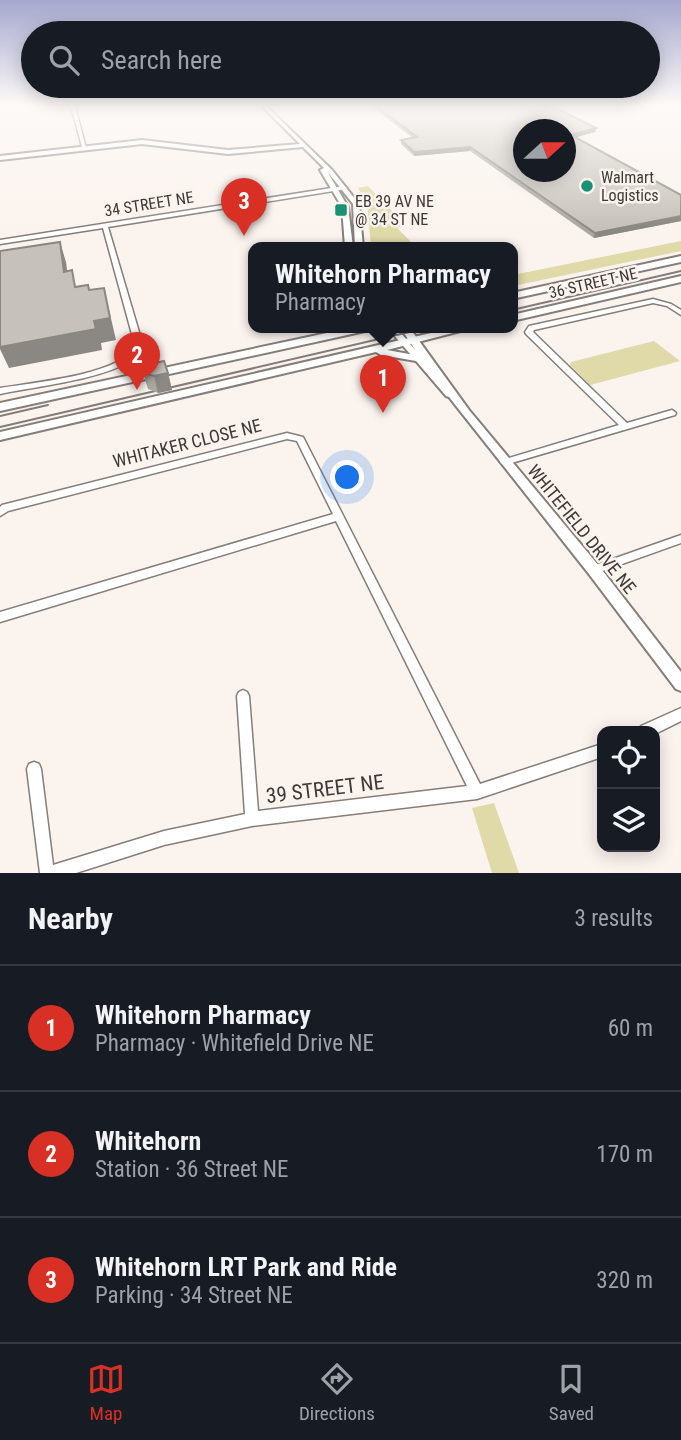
<!DOCTYPE html>
<html lang="en">
<head>
<meta charset="utf-8">
<style>
	:root { --surface:#171b24; --page:#242831; --text:#f1f3f6; --muted:#9ea1a6; --line:#363941; --accent:#d93025 }
	body { margin:0; font-family:"Roboto Condensed",sans-serif; background:var(--page); color:var(--text) }
	.controls { position:absolute; right:21px; bottom:21px; display:grid; overflow:hidden; border-radius:14px; box-shadow:0 4px 18px #0003 }
	.controls button { width:63px; height:63px; display:grid; place-items:center; padding:0; border:0; border-bottom:2px solid var(--line); background:var(--surface); color:var(--text); font:35px sans-serif }
	.compass { position:absolute; left:513px; top:119px; width:63px; height:63px; border-radius:50%; background:var(--surface); box-shadow:0 4px 18px #0003; rotate:69deg }
	.you { position:absolute; left:348px; top:478px; width:24px; height:24px; margin:-18px; border:5px solid #fff; border-radius:50%; background:#1a73e8; box-shadow:0 0 0 10px #1a73e833 }
	.badge { display:grid; place-items:center; width:46px; height:46px; border-radius:50%; background:var(--accent); color:#fff; font-size:23px; font-weight:700 }
	.pin { position:absolute; translate:-50% -58px; filter:drop-shadow(0 2px 4px #0008) }
	.pin::after { content:''; position:absolute; top:37px; width:24px; height:21px; background:inherit; clip-path:polygon(0 0,100% 0,50% 100%) }
	.popup { position:absolute; left:248px; top:242px; width:270px; height:91px; box-sizing:border-box; display:grid; place-content:center; border-radius:14px; background:var(--surface); filter:drop-shadow(0 2px 5px #0005); font-size:23px; white-space:nowrap; color:var(--muted) }
	.popup b { font-size:26px; color:var(--text) }
	.popup::after { content:''; position:absolute; left:50%; top:100%; margin-left:-14px; border:14px solid transparent; border-top-color:var(--surface) }
	.list { margin:0; padding:0; list-style:none }
	h2 { display:flex; justify-content:space-between; align-items:center; height:91px; margin:0; padding:0 28px; font-size:30px }
	h2 small { font-size:23px; font-weight:400; color:var(--muted) }
	.list li { display:grid; grid-template-columns:46px 1fr auto; gap:21px; align-items:center; box-sizing:border-box; height:126px; padding:0 28px; border-top:2px solid var(--line) }
	.list b { display:block; font-size:26px; white-space:nowrap }
	.list p { margin:0; font-size:23px; white-space:nowrap; color:var(--muted) }
	.list em { font-size:23px; font-style:normal; color:var(--muted) }
	.icon { flex:none; width:38px; height:38px; fill:none; stroke:currentColor; stroke-width:2; stroke-linecap:round; stroke-linejoin:round }
	.map { position:relative; flex:none; width:681px; height:873px; overflow:hidden }
	.search { position:absolute; background:var(--surface); box-shadow:0 4px 18px #0003; left:21px; right:21px; top:21px; height:77px; display:flex; align-items:center; gap:18px; box-sizing:border-box; padding:0 24px; border-radius:38px; color:var(--muted); font-size:26px }
	.sheet { height:469px; background:var(--surface) }
	nav { display:flex; justify-content:space-around; align-items:center; box-sizing:border-box; height:98px; border-top:2px solid var(--line); background:var(--surface); font-size:19px; color:var(--muted) }
	nav a { display:grid; justify-items:center; gap:4px }
	nav .on { color:var(--accent) }
	.map>svg:first-child { display:block }
	.green { fill:#e0d9a8 }
	.lines { fill:none; stroke-linecap:round; stroke-linejoin:round }
	.minor-casing { stroke:#857e79; stroke-width:3 }
	.tertiary-casing { stroke:#857e79; stroke-width:4 }
	.secondary-casing { stroke:#857e79; stroke-width:4 }
	.minor { fill:#fff; fill-rule:evenodd }
	.tertiary { fill:#fff; fill-rule:evenodd }
	.secondary { fill:#fff; fill-rule:evenodd }
	.tram { stroke:#827d7a; stroke-width:2 }
	.wall { fill:#aaa6a0 }
	.shaded-wall { fill:#8b8782 }
	.building { fill:#c6c1ba; stroke:#8b8782; stroke-width:2; fill-rule:evenodd }
	.poi-dot { fill:#189177; stroke:#fbf3ee; stroke-width:2.5 }
	.labels { text-anchor:middle; dominant-baseline:central; stroke-width:5; stroke-linejoin:round; paint-order:stroke }
	.far-poi-label { font-size:16px; fill:#3c3937; stroke:#fbf3ee; text-anchor:start }
	.far-street-label { font-size:16px; fill:#3c3937; stroke:#fbf3ee }
	.street-label { font-size:18px; fill:#3c3937; stroke:#fbf3ee }
	.near-street-label { font-size:21px; fill:#3c3937; stroke:#fbf3ee }
</style>
</head>
<body>
<div class="map">
<svg width="681" height="873" viewBox="0 0 681 873">
	<rect width="100%" height="100%" fill="#fbf3ee"/>
	<path class="green" d="M368 186 405 225 397 228 416 247 371 246 367 204 358 188Z
		M681 241V251L513 286V275Z
		M654 341 680 361 590 385 570 365 571 362Z
		M494 803 519 873H492L472 808Z"/>
	<g class="lines">
		<g class="minor-casing">
			<path id="minor" d="M71 106H75L86 148 82 147Z
				M344 186 347 188 346 189 108 227 144 349C140 353 137 357 132 360 100 380 38 386 0 394V388C37 382 110 376 136 349L103 228 0 244V240Z
				M653 299 671 304 681 310V315L667 306 653 303 534 330 533 332 627 423 672 410 676 413 675 415 505 465 502 464 500 462 502 460 619 425 526 334 525 332 529 326Z
				M287 433 303 437 304 439 480 784 602 744V757L477 799 252 826 164 845 76 873H40L27 769 29 764 34 762 39 764 41 769 53 865 164 831 245 814 237 696 239 692 243 690 247 692 249 696 258 811 467 786 336 521 0 622V612L333 514 297 441 287 439 8 511 0 516V507L2 505Z
				M681 535V543L594 574 590 573 589 570 590 567Z
				M681 708V721L655 734V731H640L641 726Z"/>
		</g>
		<g class="tertiary-casing">
			<path id="tertiary" d="M262 106H266L332 170 359 204 363 247H355L353 204 327 171 348 207 353 247H345L342 207 320 170 324 168 303 147 228 154 142 144 0 160V156L142 140 228 150 300 144Z
				M387 327H396L416 351 400 327H409L469 410 599 566 681 672V691L676 689 589 574 449 397 446 396Z"/>
		</g>
		<g class="secondary-casing">
			<path id="secondary" d="M681 256V262L512 299V293Z
				M681 276V282L512 321V315Z
				M355 327H375L370 330 0 411V403Z
				M457 327H476L387 350 420 356 421 358 416 361 381 355 376 352 0 440V432Z"/>
		</g>
		<use href="#minor" class="minor"/>
		<use href="#tertiary" class="tertiary"/>
		<use href="#secondary" class="secondary"/>
		<path class="tram" d="M512 310 681 271
			M0 416 48 405
			M0 427 431 327"/>
	</g>
	<path class="wall" d="M371 106H552L596 128 595 132 576 137 681 195V221L594 238 470 151 414 156 401 144V140L413 138Z
		M143 373H168L172 390 158 393 148 389Z"/>
	<path class="shaded-wall" d="M596 128 595 132 570 139 571 135Z
		M470 147V151L414 156V152Z
		M681 216V221L594 238 595 233Z
		M60 242 66 262 70 292 64 272Z
		M104 288 116 340 101 343 102 350 9 368 0 349V326L94 321Z
		M168 373 172 390 158 393 154 376Z"/>
	<path class="building" d="M376 106H552L596 128 571 135 681 195V216L595 233 470 147 414 152 401 140 417 137ZM523 130H565V172H523Z
		M60 242 64 272 72 270 75 287 88 285 89 290 104 288 110 318 94 321 96 329 0 347V251Z
		M164 361 168 373 154 376 143 373 151 364Z"/>
	<linearGradient id="sky" x2="0" y2="1"><stop stop-color="#a5a7ce"/><stop offset="0.46" stop-color="#fdfaf7"/><stop offset="1" stop-color="#fdfaf7" stop-opacity="0"/></linearGradient>
	<rect width="681" height="228" fill="url(#sky)"/>
	<g class="poi-dot">
		<circle cx="587" cy="186" r="7"/>
		<rect x="334" y="203" width="14" height="14" rx="3.5"/>
	</g>
	<g class="labels">
		<g class="far-poi-label">
			<text x="601" y="177">Walmart<tspan x="601" dy="18">Logistics</tspan></text>
			<text x="355" y="201">EB 39 AV NE<tspan x="355" dy="18">@ 34 ST NE</tspan></text>
		</g>
		<g class="far-street-label">
			<text transform="translate(149 204) rotate(-9)">34 STREET NE</text>
			<text transform="translate(593 283) rotate(-13)">36 STREET NE</text>
		</g>
		<g class="street-label">
			<text transform="translate(187 443) rotate(-14)">WHITAKER CLOSE NE</text>
			<text transform="translate(582 529) rotate(51)">WHITEFIELD DRIVE NE</text>
		</g>
		<g class="near-street-label">
			<text transform="translate(325 789) rotate(-7)">39 STREET NE</text>
		</g>
	</g>
</svg>
<div class="controls">
<button><svg class="icon" aria-label="locate" viewBox="0 0 24 24"><circle cx="12" cy="12" r="6"/><path d="M12 2v4M12 18v4M2 12h4M18 12h4"/></svg></button>
<button><svg class="icon" aria-label="layers" viewBox="0 0 24 24"><path d="M12 4l9 5-9 5-9-5zM3 14l9 5 9-5"/></svg></button>
</div>
<svg class="compass" viewBox="-18 -18 36 36"><path d="M0-13l5 13h-10z" fill="#e53935"/><path d="M0 13l5-13h-10z" fill="#9ea1a6"/></svg>
<div class="you"></div>
<div class="pin badge" style="left:383px;top:413px">1</div>
<div class="popup"><b>Whitehorn Pharmacy</b>Pharmacy</div>
<div class="pin badge" style="left:137px;top:390px">2</div>
<div class="pin badge" style="left:244px;top:236px">3</div>
<div class="search"><svg class="icon" aria-label="search" viewBox="0 0 24 24"><circle cx="10" cy="10" r="6"/><path d="M15 15l6 6"/></svg>Search here</div>
</div>
<section class="sheet">
<h2>Nearby<small>3 results</small></h2>
<ul class="list">
<li><span class="badge">1</span><div><b>Whitehorn Pharmacy</b><p>Pharmacy · Whitefield Drive NE</p></div><em>60 m</em></li>
<li><span class="badge">2</span><div><b>Whitehorn</b><p>Station · 36 Street NE</p></div><em>170 m</em></li>
<li><span class="badge">3</span><div><b>Whitehorn LRT Park and Ride</b><p>Parking · 34 Street NE</p></div><em>320 m</em></li>
</ul>
</section>
<nav>
<a class="on"><svg class="icon" aria-label="map" viewBox="0 0 24 24"><path d="M3 6l6-2 6 2 6-2v14l-6 2-6-2-6 2zM9 4v14M15 6v14"/></svg>Map</a>
<a><svg class="icon" aria-label="directions" viewBox="0 0 24 24"><path d="M12 3l9 9-9 9-9-9zM9 14v-3h6M13 9l2 2-2 2"/></svg>Directions</a>
<a><svg class="icon" aria-label="saved" viewBox="0 0 24 24"><path d="M7 4h10v16l-5-4-5 4z"/></svg>Saved</a>
</nav>
</body>
</html>
